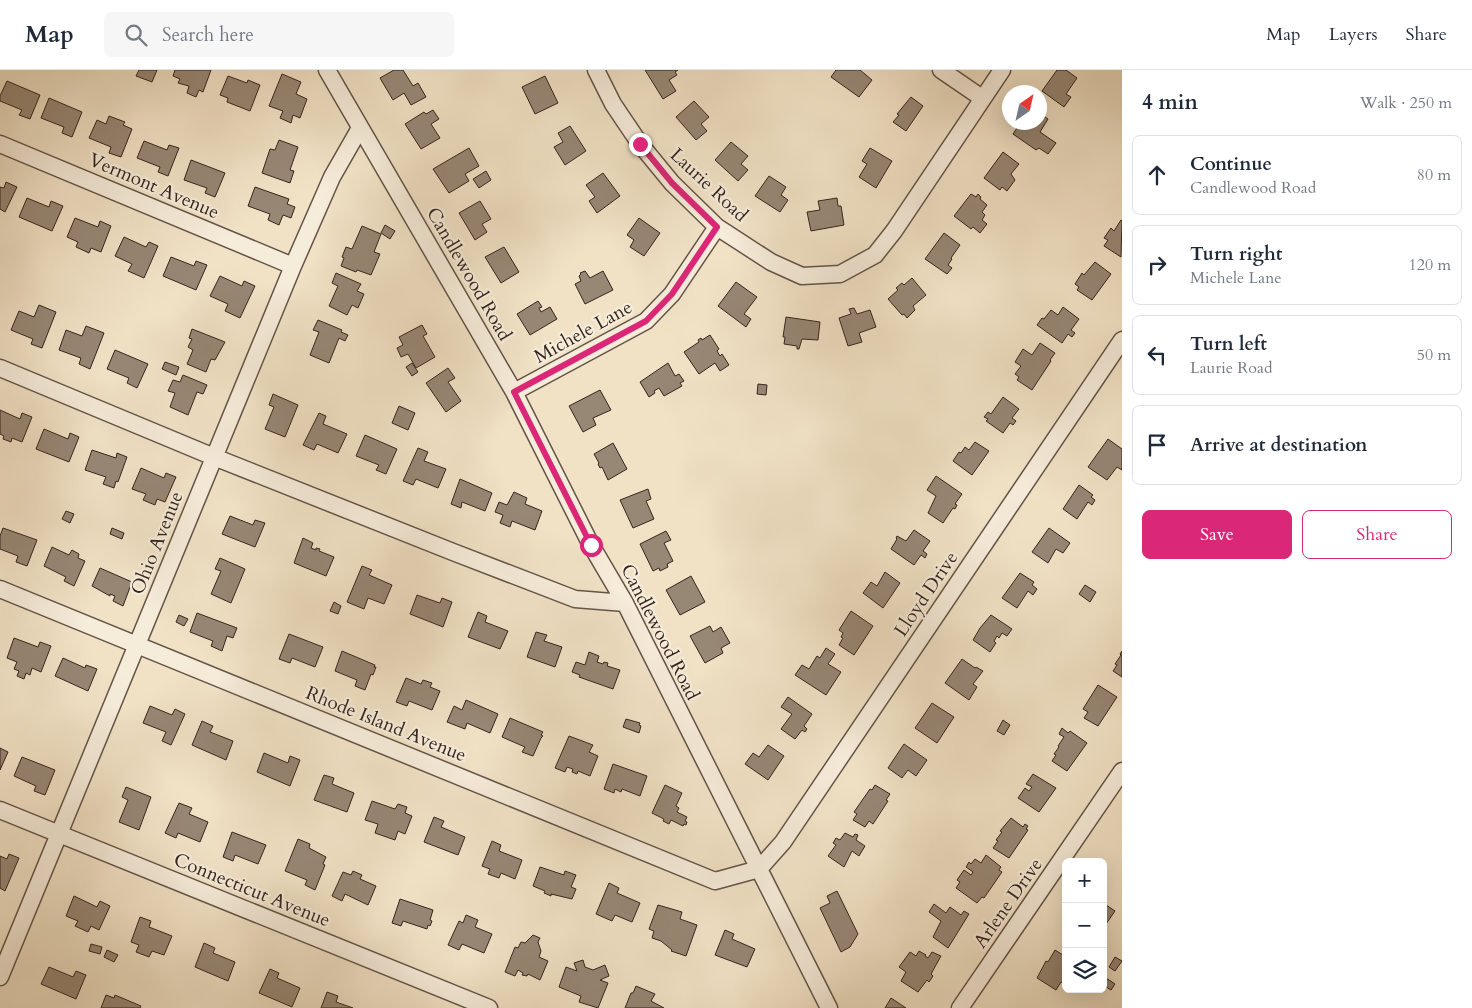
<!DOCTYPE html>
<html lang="en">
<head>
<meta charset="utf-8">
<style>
	:root { --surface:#fff; --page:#f6f6f7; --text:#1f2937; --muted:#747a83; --line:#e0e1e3; --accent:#db2777 }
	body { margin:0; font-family:Cardo,serif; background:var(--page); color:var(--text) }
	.controls { position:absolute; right:15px; bottom:15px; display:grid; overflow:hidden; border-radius:8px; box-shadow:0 5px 20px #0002 }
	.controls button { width:45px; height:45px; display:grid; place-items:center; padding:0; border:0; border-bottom:1px solid var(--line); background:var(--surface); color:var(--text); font:25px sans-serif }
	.compass { position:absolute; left:1002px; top:15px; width:45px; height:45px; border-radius:50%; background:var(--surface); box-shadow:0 5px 20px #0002; rotate:34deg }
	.stop { position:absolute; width:15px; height:15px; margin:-11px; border:4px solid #db2777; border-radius:50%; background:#fff }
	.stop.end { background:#db2777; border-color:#fff; box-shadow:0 1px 5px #0008 }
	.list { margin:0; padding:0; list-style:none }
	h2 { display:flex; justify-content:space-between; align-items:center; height:65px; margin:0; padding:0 20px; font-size:21px }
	h2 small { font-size:16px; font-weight:400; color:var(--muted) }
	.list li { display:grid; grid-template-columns:32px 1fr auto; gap:15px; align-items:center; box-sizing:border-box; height:80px; margin:0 10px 10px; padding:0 10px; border:1px solid var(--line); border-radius:8px }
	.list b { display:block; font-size:19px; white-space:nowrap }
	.list p { margin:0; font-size:16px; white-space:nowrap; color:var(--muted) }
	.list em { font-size:16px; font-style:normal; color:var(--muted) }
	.actions { display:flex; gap:10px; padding:15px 20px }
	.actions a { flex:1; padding:11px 0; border:1px solid var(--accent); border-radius:8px; text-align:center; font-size:18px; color:var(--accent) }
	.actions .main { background:var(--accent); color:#fff }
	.icon { flex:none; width:28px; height:28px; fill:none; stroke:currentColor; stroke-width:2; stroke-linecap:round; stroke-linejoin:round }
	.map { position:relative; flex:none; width:1122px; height:938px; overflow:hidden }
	header { display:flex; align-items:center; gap:30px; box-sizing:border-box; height:70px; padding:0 25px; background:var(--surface); border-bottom:1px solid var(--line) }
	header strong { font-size:24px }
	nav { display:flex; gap:28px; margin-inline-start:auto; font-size:18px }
	.search { width:350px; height:45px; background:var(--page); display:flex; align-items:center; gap:12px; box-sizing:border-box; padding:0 18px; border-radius:8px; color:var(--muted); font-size:19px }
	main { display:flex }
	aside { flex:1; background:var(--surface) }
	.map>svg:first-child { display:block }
	.building { fill:#978775; stroke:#35251e }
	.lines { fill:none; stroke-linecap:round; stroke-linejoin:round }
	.minor-casing { stroke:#645448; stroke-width:19 }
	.minor { stroke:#f6ecda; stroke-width:16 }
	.route { stroke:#db2777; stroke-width:6 }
	.labels { text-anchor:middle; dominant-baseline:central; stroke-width:4.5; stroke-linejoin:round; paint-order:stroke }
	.street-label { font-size:19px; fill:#35251e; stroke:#f6ecda }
</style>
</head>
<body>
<header>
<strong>Map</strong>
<div class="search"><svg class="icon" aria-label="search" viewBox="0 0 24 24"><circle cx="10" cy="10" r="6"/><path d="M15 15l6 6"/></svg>Search here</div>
<nav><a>Map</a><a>Layers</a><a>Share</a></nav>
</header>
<main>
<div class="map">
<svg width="1122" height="938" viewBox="0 0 1122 938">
	<rect width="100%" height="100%" fill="#f1e2c6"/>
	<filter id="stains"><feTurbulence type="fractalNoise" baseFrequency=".004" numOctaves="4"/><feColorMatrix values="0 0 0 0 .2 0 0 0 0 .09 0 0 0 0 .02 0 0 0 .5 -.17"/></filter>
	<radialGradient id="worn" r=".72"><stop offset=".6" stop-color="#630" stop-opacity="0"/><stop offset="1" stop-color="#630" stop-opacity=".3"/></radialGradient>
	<path class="building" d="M139 0H157L152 12 136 6Z
		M175 0H211L203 22 199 20 196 27 187 23 189 16 178 13 180 9 173 6Z
		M394 0H403L413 16 418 13 426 27 411 35 404 23 393 30 380 8Z
		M645 0H678L675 2 677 5 669 10 676 21 663 29Z
		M836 0H860L872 10 859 27 831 7Z
		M1057 0H1066L1077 8 1066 24 1071 27 1064 37 1042 21Z
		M282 4 301 12 296 24 307 29 300 48 293 45 291 53 280 48 283 41 269 36Z
		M228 6 247 13 248 10 260 15 250 41 227 32 228 28 220 25Z
		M545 6 558 33 535 44 522 17Z
		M7 11 40 25 30 49 19 45 22 40 0 31V26Z
		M911 27 923 36 906 61 893 52 899 45 897 44Z
		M49 28 82 42 72 67 62 63 64 57 41 48Z
		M694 31 709 47 701 54 707 61 696 70 676 47Z
		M433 40 439 49 431 54 440 68 421 79 405 54 424 42 426 44Z
		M1040 43 1048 49 1040 62 1056 73 1048 84 1039 78 1036 80 1013 64 1021 52H1040Z
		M109 46 125 52 123 55 132 59 121 87 109 83 111 77 89 68 97 50 106 54Z
		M570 56 586 81 565 95 554 77 563 72 558 63Z
		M279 70 298 77 290 100 294 101 290 113 262 103 270 79 275 80Z
		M144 71 167 80 169 75 179 78 168 106 158 102 160 97 137 88Z
		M731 72 748 86 741 94 748 100 738 111 715 90Z
		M469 78 479 96 465 104 469 111 449 123 433 99Z
		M870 78 892 91 876 118 859 107 867 94 862 91Z
		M1003 82 1019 94 1011 104 1015 110 1007 121 1002 117 1000 120 984 108Z
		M191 90 225 103 215 127 205 123 207 118 184 110Z
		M486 101 491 110 479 118 473 109Z
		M603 103 620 126 597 143 589 131 595 127 586 115Z
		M769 106 786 117 781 125 788 130 780 142 755 126Z
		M6 112 17 117 5 142 0 139V117L4 118Z
		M255 117 289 129 287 134 295 137 291 148 283 145 279 155 268 150 270 144 248 136Z
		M971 124 976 127 978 124 981 127 980 129 987 135 982 142 985 145 982 150 987 154 980 163 973 157 971 159 954 146Z
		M27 128 49 137 51 131 63 136 52 161 19 147Z
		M837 128 838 136H841L844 155 811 161 807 142 820 140 818 131Z
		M480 131 491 149 482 154 487 162 475 170 459 143Z
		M75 148 98 157 100 151 111 156 101 182 91 178 89 183 76 177 78 172 67 167Z
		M639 148 660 163 644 186 630 177 634 170 627 165Z
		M1121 150 1122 151 1121 187 1104 176 1108 170 1104 168 1111 158 1114 161Z
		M385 155 395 161 390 169 381 163Z
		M362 156 381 164 374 182 380 184 371 205 357 200 356 202 341 196 344 188 342 187 346 177 352 179Z
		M944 163 960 175 951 188 952 189 948 195 952 198 947 204 925 189Z
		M124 167 146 177 149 172 158 176 144 208 128 201 132 194 115 186Z
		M504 177 519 202 501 213 485 187Z
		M171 187 194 196 196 191 207 195 196 220 163 206Z
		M1095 192 1111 204 1092 230 1077 220 1079 217 1075 214 1082 203 1084 205Z
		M585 201 590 208 603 201 613 220 585 234 575 214 581 211 579 206 581 204 580 203Z
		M336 203 361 214 357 221 364 224 358 238 352 235 347 245 329 236 338 216 332 213Z
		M220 206 242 216 244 211 255 216 240 248 225 241 228 234 210 226Z
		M912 208 926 225 913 236 915 240 907 248 904 244 902 245 888 229 898 220 896 218 902 213 904 215Z
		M736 212 757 227 744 244 751 249 746 257 718 236Z
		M538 231 542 237 539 238 541 242 550 237 557 249 530 265 517 244Z
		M39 235 56 242 42 278 31 274 33 269 11 260 19 241 34 247Z
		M1063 237 1079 249 1071 260 1075 263 1072 267 1068 264 1062 273 1037 255 1042 248 1044 249 1051 240 1058 245Z
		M854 238 857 244 870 240 876 257 859 263 862 272 848 276 839 248 851 244 849 239Z
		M786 247 820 252 818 270 802 269 799 279H797V276L784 274 785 267H783Z
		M318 250 342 260 341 262 348 265 345 271 339 268 329 293 310 285 319 262 313 260Z
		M422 255 427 264 423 266 435 287 416 298 408 284 401 287 397 278 403 275 399 267Z
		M86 256 104 263 90 299 79 294 81 288 59 280 66 260 82 266Z
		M192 259 225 272 215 290 211 289 206 302 187 294 193 280 188 277 192 269 189 268Z
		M710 265 719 279 717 281 720 286 722 284 729 295 720 301 715 293 699 304 684 282 699 272 698 270 701 268 702 270Z
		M1040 273 1055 283 1050 290 1051 291 1032 320 1017 310 1019 307 1015 304 1021 296 1015 292 1023 279 1032 285Z
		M115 280 148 294 137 318 127 313 129 308 107 299Z
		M165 292 179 297 176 305 162 299Z
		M412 293 418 302 412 306 406 297Z
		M668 293 675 306 679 304 684 311 680 313 682 316 664 326 659 318 654 321 655 323 649 327 640 312Z
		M448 298 455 308 448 312 461 331 446 342 426 313Z
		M183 305 207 315 203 324 197 322 188 345 170 337 175 323 168 321 173 310 180 312Z
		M758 314 767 315 766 325 757 324Z
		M600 320 611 340 593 348 596 355 583 362 569 336Z
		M273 324 298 335 285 367 265 359 274 337 269 335Z
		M1003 327 1019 339 1012 348 1016 351 1013 355 1010 353 1003 363 986 351 988 349 984 347 988 342 991 344Z
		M399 336 415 343 408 360 392 353Z
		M0 340 20 349 22 343 32 347 22 372 12 368 11 372 3 369 4 366 0 364Z
		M319 343 326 346 323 354 347 364 338 383 317 374 314 380 303 375Z
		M44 359 68 369 70 363 79 367 69 392 36 379Z
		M365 365 397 379 386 404 376 400 379 395 356 386Z
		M1108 369 1122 379V400L1117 397 1107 410 1088 397Z
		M975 372 989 381 972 405 953 391 959 382 961 383 965 377 969 380Z
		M613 373 627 399 608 410 602 397 600 398 598 394 599 393 594 384Z
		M418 378 428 382 424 391 446 399 438 418 416 409 413 415 403 411Z
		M92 380 116 388 117 383 127 387 118 412 116 411 114 418 103 414 106 407 85 400Z
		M141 398 164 408 166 403 176 407 165 432 157 429 155 435 143 430 146 424 132 419Z
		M936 406 962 424 955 434 957 435 955 439 953 438 943 453 928 443 936 426 927 420Z
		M460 409 492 423 485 441 462 432 461 438 451 434Z
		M1079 415 1093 425 1091 427 1095 430 1092 435 1088 432 1077 449 1063 439Z
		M648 419 651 429 646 431 654 449 633 458 620 430Z
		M514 422 527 428 525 434 542 441 535 460 512 451 510 457 500 453 503 445 495 442 499 432 507 435Z
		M66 441 74 444 70 453 62 449Z
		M230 446 253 455 255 450 265 453 255 477 222 464Z
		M3 458 37 470 27 496 16 492 18 486 0 479V466Z
		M112 458 124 463 122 469 110 464Z
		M1049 458 1070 473 1063 483 1056 479 1048 493 1032 482Z
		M914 460 930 471 923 481 927 484 925 488 921 485 914 495 891 479 897 469 896 468 897 466 906 471Z
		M666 461 671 470 664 473 673 491 667 494 668 497 660 501 659 498 653 501 640 474Z
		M303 468 313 473 311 478 316 480V478L320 479 319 481 334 487 326 506 294 493Z
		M52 477 69 485 72 480 79 484 78 488 85 491 74 516 64 511 66 507 44 496Z
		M220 488 245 499 231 533 211 524 221 501 215 499Z
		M362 496 372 500 369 505 392 515 384 534 368 528 364 539 347 532Z
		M100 498 132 512 123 536 113 531 115 526 110 524V526L92 516Z
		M885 502 900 513 883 538 863 523 871 512 877 516Z
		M1020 503 1034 512 1032 515 1037 519 1033 525 1028 521 1017 538 1002 528Z
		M691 506 705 532 680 545 666 520Z
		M1085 515 1096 522 1090 532 1079 524Z
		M417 525 440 533 442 528 452 532 443 557 410 544Z
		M334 532 341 536 338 544 330 541Z
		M851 541 873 556 854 585 839 575 843 568 841 567 843 563 839 560Z
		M478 542 487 546 485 552 508 561 500 579 468 567Z
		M197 543 237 558 233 568 227 566 222 581 211 576 213 571 190 562Z
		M179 545 188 549 184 556 176 552Z
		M991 545 1012 559 1007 566 1002 563 999 568 997 566 994 571 996 573 990 582 973 570 980 558Z
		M710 556 713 562 721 557 730 573 721 578 723 583 705 593 690 566Z
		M536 562 547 565 544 571 562 577 555 597 527 587Z
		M289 564 323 577 315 597 292 588 290 593 279 589Z
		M14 568 38 577 40 572 51 576 41 602 32 598 30 605 26 603 24 609 17 606 19 601 14 599 17 592 7 588Z
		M826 578 835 584 828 594 841 602 826 625 795 605 802 595 809 599 817 586 820 588Z
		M342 581 375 595 374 597H376L373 605 371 604 365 620 355 616 357 610 335 601Z
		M1122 581V607L1113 601 1117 595 1115 594 1121 585 1120 584Z
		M589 582 599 586 597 592 603 594 604 592 608 593 607 596 620 600 613 619 579 607 580 605 572 602 576 592 585 595Z
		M63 588 85 598 86 595 97 599 88 621 55 606Z
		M962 589 975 598 976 597 983 601 973 614 977 617 969 630 945 613Z
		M406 608 421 614 423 610 432 613 430 617 440 621 432 640 409 631 407 636 396 632Z
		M1098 615 1117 627 1098 656 1084 648 1088 642 1083 639Z
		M788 627 812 644 804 656 807 659 805 662 802 660 795 669 781 659 792 644 781 637Z
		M466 630 498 644 490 663 467 653 465 659 447 652 454 636 462 640Z
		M932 633 954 647 937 673 915 658Z
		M150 636 172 645 175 639 185 644 171 675 162 671 166 662 143 653Z
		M510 648 543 662 541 665 543 666 541 668 533 686 522 682 525 677 502 667Z
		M626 649 640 653 639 655 641 656 639 663 623 657Z
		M1003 650 1010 655 1004 665 997 661Z
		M202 651 213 656 210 662 233 671 226 690 192 675Z
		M1062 658 1068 663 1070 661 1087 673 1067 701 1052 691 1056 685 1054 684 1059 677 1058 676 1064 667 1059 664Z
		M569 666 593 675 589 682 598 686 590 706 578 701 577 704 572 702 573 699 567 697 565 702 555 698Z
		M904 674 927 690 916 706 908 700 902 708 888 698Z
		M768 675 784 686 768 710 745 694 753 683 759 687Z
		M0 678 8 682 0 700Z
		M264 683 288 693 290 686 300 690 290 716 257 702Z
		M22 687 55 700 45 725 34 721 36 716 14 706Z
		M613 694 647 706 640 726 622 719 621 722 615 719 614 723 604 719Z
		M1033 704 1056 718 1039 742 1018 728 1025 718 1029 721 1032 717 1026 714Z
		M324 705 334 708 332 714 354 723 347 742 314 730Z
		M665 715 682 723 676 736 679 738 677 742 687 747 685 751 687 752 686 755 684 754 683 756 671 750 669 754 663 751 664 749 652 743Z
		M875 715 890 724 886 730 888 731 873 754 869 751 865 757 853 750 857 744 854 742 870 719 872 720Z
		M126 717 151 727 139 760 119 752 128 730 122 727Z
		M372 731 395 739 398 734 407 737 405 743 412 746 405 764 398 761 395 770 375 763 378 754 365 750Z
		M179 733 192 738 189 744 208 752 200 772 178 763 176 768 165 763Z
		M434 747 444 751 441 757 465 767 458 785 424 772Z
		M1011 748 1023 757 1025 754 1028 756 1026 759 1028 760 1009 788 993 778 998 771 996 770 1002 762 1000 761Z
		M232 762 266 775 258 794 235 785 233 791 223 787Z
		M845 763 853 767 855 764 858 765 856 770 865 776 859 786 852 781 844 797 828 786 836 775 833 773 836 768 840 770Z
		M298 769 310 774 309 778 326 787 323 794 325 795 315 820 305 815 307 810 285 801Z
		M492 771 501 775 499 781 522 790 515 809 501 803 499 808 488 804 490 799 482 796Z
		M9 784 19 788 5 821 0 818V786L7 789Z
		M986 785 1001 797 999 800 1002 802 984 828 982 827 977 833 956 818 960 812 957 810 964 800 971 805 973 802 966 797 969 792 971 794 975 789 981 793Z
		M540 797 564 805 565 801 576 805 571 817 576 819 572 829 551 824V826L544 823 545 821 533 816Z
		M353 801 362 805 360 809 376 816 368 835 345 824 342 831 332 826 343 802 351 805Z
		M609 813 619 818 617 823 640 833 632 852 615 845 612 851 596 844Z
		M837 821 858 864 850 877 841 882 820 838 830 833 827 826Z
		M74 826 97 837 100 831 110 836 99 860 91 856 88 862 75 856 78 851 66 846Z
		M400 829 433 840 430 850 432 851 430 856 428 855 427 859 403 851 401 856 392 853Z
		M1103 833 1115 841 1106 854 1103 852Z
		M934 834 946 843 950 837 961 845 964 841 969 844 948 878 933 867 941 851 929 842Z
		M658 835 682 842 680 849 697 855 686 886 671 881 672 880 661 871 652 868 654 861 649 859Z
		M466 845 478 850 475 857 492 864 484 883 462 874 459 880 448 875 459 851 463 853Z
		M140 847 151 851 149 857 172 866 164 885 152 881 149 887 136 882 139 875 131 872Z
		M725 860 734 864 732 869 755 879 747 897 715 885Z
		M533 865 540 868 538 872 541 881 539 887 548 891 540 910 528 904 527 906 522 905 523 903 518 900 515 906 505 902 515 877 518 878 521 872 525 873Z
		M204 873 215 878 213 883 235 892 228 911 195 897Z
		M91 874 102 877 100 884 89 881Z
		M107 880 118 885 114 892 104 887Z
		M1055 880 1066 887V905L1063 909 1065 910 1063 913 1061 912 1056 920 1037 908 1046 891 1048 892Z
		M919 881 926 885 925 886 928 888 932 882 941 886 931 904 933 906 929 912 927 910 918 922 901 911 906 902 899 897 910 882 916 886Z
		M1115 887 1122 891 1115 901 1109 897Z
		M583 890 585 897 593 900 605 895 609 906 600 910 608 913 598 938 579 932 581 926 559 917 566 897 577 901 574 893Z
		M49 897 73 907 76 901 86 905 76 929 41 914Z
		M270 899 279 903 277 908 300 918 292 937 259 923Z
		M1106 908 1115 914 1111 920 1103 915Z
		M636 916 655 924 651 931 664 938H625L631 923H633Z
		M327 922 338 926 336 932 353 938H321Z
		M106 925 114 928 115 925 141 936 140 938H101Z
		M891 928 906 938H885Z"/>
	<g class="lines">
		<g class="minor-casing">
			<path id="minor" d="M327 0 514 322 591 475 625 533 829 938
				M596 0 613 34 640 74 672 113 717 157 771 192 802 206 840 204 875 185 894 161 1002 0
				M941 0 982 28
				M0 74 293 196
				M0 298 214 387 453 482 575 529 625 533
				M514 322 646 251 672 224 717 157
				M0 519 715 811 759 799 783 772 1122 270
				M0 740 489 938
				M0 907 293 196 332 107 360 58
				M960 938 1122 701"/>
		</g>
		<use href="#minor" class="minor"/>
	</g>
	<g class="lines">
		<path class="route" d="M591 475 514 322 646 251 672 224 717 157 672 113 640 74"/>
	</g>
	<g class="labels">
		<g class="street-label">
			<text transform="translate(709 115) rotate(43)">Laurie Road</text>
			<text transform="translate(154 116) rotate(23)">Vermont Avenue</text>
			<text transform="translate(469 204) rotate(60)">Candlewood Road</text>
			<text transform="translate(583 262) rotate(-29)">Michele Lane</text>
			<text transform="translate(157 473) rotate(-68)">Ohio Avenue</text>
			<text transform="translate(926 524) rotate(-56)">Lloyd Drive</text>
			<text transform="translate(660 562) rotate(63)">Candlewood Road</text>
			<text transform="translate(386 654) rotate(22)">Rhode Island Avenue</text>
			<text transform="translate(252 820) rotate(22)">Connecticut Avenue</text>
			<text transform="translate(1008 833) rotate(-55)">Arlene Drive</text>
		</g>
	</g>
	<rect width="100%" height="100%" filter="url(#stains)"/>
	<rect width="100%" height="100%" fill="url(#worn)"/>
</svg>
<div class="controls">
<button>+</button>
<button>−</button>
<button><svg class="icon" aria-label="layers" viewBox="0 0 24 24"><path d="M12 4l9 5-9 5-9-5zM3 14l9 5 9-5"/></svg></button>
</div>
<svg class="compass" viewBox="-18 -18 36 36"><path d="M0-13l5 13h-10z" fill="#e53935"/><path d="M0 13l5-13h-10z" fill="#747a83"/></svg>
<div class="stop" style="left:591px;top:475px"></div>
<div class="stop end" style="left:640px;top:74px"></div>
</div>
<aside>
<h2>4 min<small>Walk · 250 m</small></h2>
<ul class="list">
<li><svg class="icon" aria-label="ahead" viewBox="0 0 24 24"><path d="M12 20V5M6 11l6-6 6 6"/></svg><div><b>Continue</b><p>Candlewood Road</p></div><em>80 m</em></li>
<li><svg class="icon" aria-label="right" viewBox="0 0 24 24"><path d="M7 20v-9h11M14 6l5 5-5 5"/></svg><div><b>Turn right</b><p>Michele Lane</p></div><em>120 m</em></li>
<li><svg class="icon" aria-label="left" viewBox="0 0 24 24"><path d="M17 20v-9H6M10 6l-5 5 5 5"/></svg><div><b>Turn left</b><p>Laurie Road</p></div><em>50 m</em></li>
<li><svg class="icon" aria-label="arrive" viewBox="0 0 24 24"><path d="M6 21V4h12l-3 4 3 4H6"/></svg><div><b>Arrive at destination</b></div></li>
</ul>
<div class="actions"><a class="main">Save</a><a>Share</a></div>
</aside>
</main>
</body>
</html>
